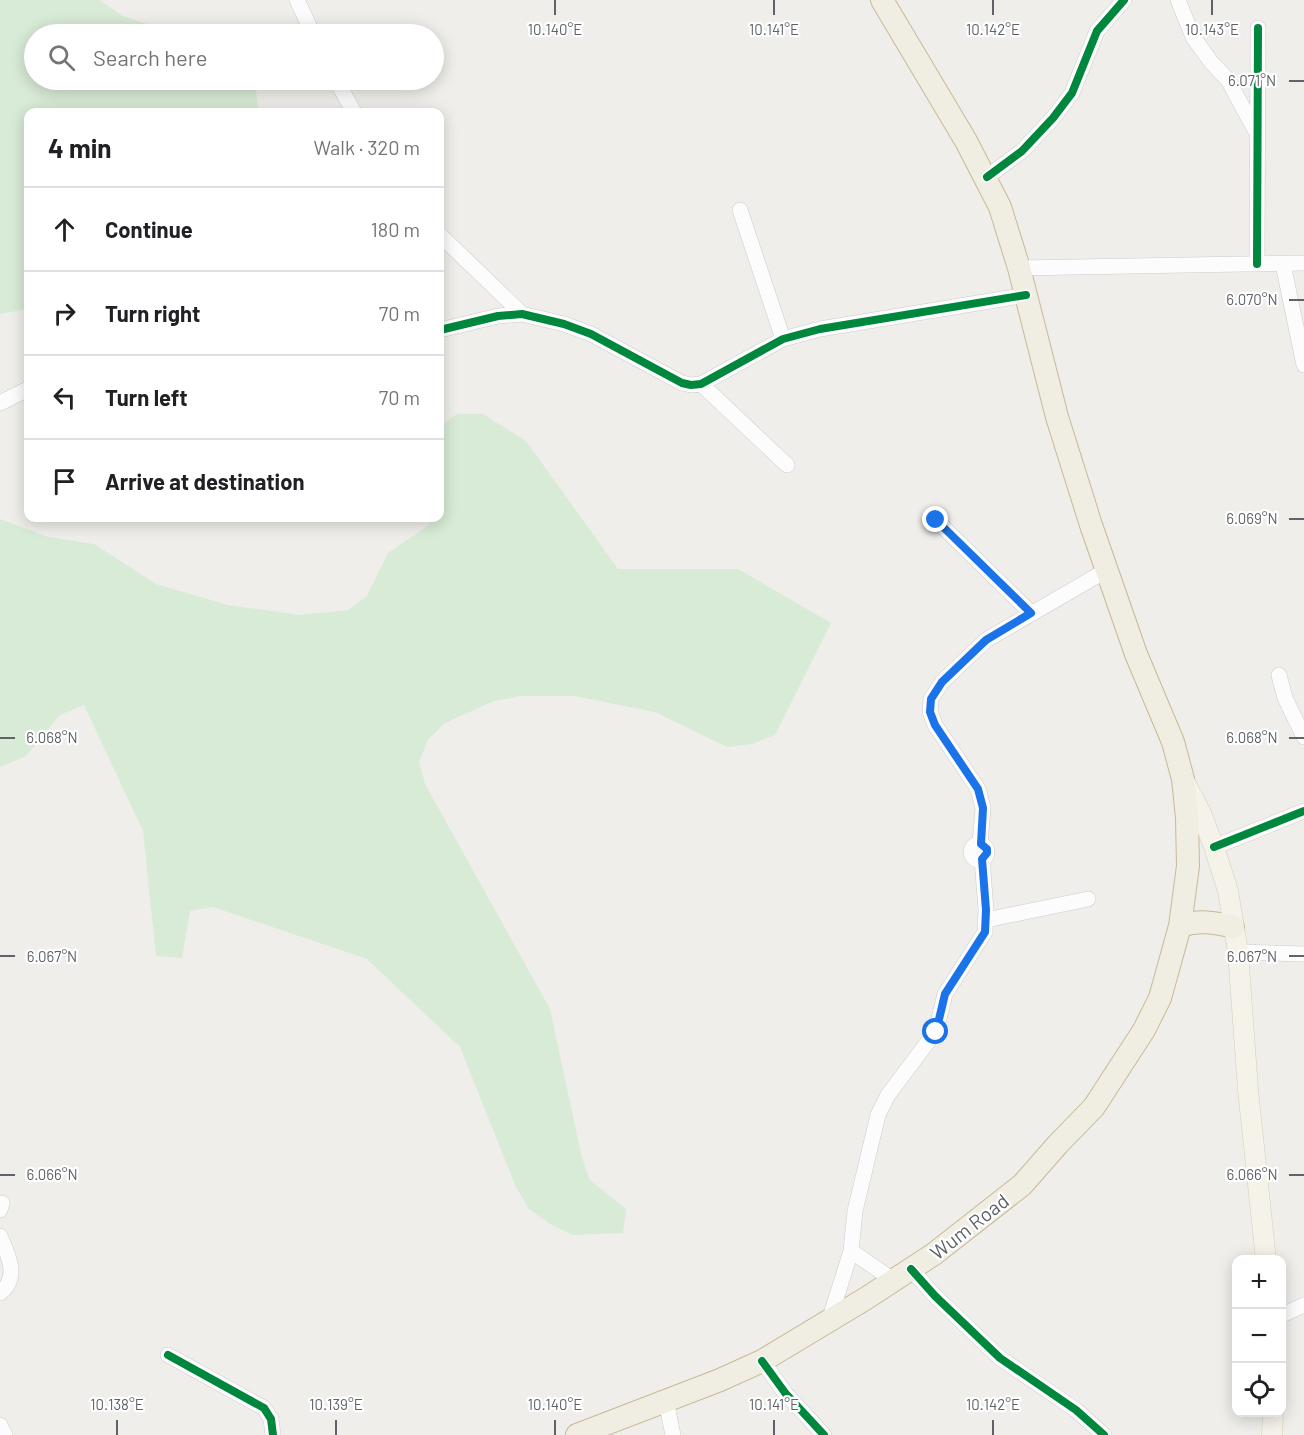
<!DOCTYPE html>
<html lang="en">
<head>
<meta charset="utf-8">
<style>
	:root { --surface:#fff; --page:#f2f2f2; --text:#202124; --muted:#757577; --line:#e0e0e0 }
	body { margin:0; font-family:Barlow,sans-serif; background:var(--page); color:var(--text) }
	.controls { position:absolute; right:18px; bottom:18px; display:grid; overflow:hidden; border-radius:12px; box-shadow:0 3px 15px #0003 }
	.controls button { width:54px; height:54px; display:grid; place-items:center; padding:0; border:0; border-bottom:2px solid var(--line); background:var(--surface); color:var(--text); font:30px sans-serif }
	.stop { position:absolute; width:18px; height:18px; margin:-14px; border:4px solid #1a73e8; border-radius:50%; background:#fff }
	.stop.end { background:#1a73e8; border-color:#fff; box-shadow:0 2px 6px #0008 }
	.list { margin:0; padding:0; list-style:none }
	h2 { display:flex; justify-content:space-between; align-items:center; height:78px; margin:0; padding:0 24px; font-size:26px }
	h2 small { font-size:20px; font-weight:400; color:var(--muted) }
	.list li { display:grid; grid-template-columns:39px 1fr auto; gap:18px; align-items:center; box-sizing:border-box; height:84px; padding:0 24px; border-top:2px solid var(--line) }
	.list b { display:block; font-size:22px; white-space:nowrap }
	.list em { font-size:20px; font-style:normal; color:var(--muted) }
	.icon { flex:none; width:33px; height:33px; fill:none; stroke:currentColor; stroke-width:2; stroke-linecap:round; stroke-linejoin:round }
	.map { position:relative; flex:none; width:1304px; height:1435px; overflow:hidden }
	.search { position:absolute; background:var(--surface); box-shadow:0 3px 15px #0003; left:24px; top:24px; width:420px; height:66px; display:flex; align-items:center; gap:15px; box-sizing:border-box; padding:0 21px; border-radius:33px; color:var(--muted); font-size:22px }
	.panel { position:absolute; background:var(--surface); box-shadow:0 3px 15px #0003; left:24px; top:108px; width:420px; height:414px; border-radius:12px }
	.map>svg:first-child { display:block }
	.green { fill:#d8ebd6 }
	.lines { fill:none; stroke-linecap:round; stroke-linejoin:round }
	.minor-casing { stroke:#cbcccc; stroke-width:16 }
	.major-casing { stroke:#d7ceb8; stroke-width:21 }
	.highway-casing { stroke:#c8b996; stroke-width:24 }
	.minor { stroke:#fdfcfc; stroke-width:15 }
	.major { stroke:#f4f2e9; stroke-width:20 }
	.highway { stroke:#f0ede3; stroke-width:22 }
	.cycleway-casing { stroke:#fff; stroke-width:11 }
	.cycleway { stroke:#00873e; stroke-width:8 }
	.route { stroke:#1a73e8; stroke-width:8 }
	.ticks { fill:none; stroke:#5f6368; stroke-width:2 }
	.labels { text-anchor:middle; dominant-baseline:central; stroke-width:4.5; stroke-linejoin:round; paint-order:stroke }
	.street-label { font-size:20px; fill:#5f6368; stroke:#fff }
	.ticks-label { font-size:15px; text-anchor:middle; fill:#5f6368; stroke:#fff; stroke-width:4.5; stroke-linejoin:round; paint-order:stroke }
</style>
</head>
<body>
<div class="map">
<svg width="1304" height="1435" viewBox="0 0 1304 1435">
	<rect width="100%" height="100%" fill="#efeeea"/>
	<path class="green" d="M0 0H99L123 16 177 34H34V80H251L255 84 259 112H28V309L0 314Z
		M457 414H483L526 441 618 569H738L831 623 775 735 752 744 727 747 655 712 575 696H521L494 701 445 723 428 740 419 762 425 784 550 1009 582 1158 590 1180 626 1209 623 1233 572 1235 550 1224 529 1209 516 1187 460 1047 367 959 213 907 190 911 182 958 156 956 143 831 84 705 60 715 26 756 0 767V519L48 537 94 544 156 584 228 605 300 615 348 610 367 596 388 553 429 525 432 518H440V426Z"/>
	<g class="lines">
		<g class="minor-casing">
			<path id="minor" d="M297 0 313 34
				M1178 0 1193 37 1211 62 1228 80 1255 130
				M336 80 354 112
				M987 177 1022 151 1053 118 1072 93 1097 31 1124 0
				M740 210 783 339
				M440 235 522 314
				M1257 264 1258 28
				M1283 264 1304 365
				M1019 268 1304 263
				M440 330 498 316 522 314 564 324 591 334 682 383 691 385 701 384 783 339 820 329 1026 295
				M701 384 787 465
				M0 403 28 389
				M936 520 1031 613
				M1279 675 1285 698 1304 737
				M980 844 983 808 978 789 935 725 930 712 931 699 942 682 986 640 1107 570
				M971 852a8 8 0 1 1 16 0a8 8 0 1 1-16 0Z
				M1214 847 1304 811
				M986 920 1088 899
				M1238 952 1304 954
				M0 1210 2 1203
				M0 1236C8 1254 20 1278 0 1293
				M851 1251 893 1280
				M911 1269 935 1296 1000 1358 1076 1410 1104 1435
				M1282 1315 1304 1305
				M829 1321 851 1251 855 1211 878 1115 888 1095 936 1031 945 994 985 932 986 910 982 859
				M168 1355 264 1408 271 1419 273 1435
				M762 1361 786 1394 824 1435
				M666 1401 673 1435
				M0 1425 5 1435"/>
		</g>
		<g class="major-casing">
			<path id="major" d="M1186 784 1201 813 1214 847 1228 891 1238 952 1248 1090 1266 1260
				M1272 1435 1273 1412"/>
		</g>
		<g class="highway-casing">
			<path id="highway" d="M1180 926C1199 920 1214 922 1233 927
				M577 1435 720 1380 762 1361 865 1299 934 1254 1022 1185 1058 1144 1094 1107 1144 1030 1160 998 1180 926 1188 866 1187 818 1183 779 1173 742 1136 654 1091 525 1057 417 1019 268 1000 207 966 141 882 0"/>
		</g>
		<use href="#minor" class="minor"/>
		<use href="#major" class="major"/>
		<use href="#highway" class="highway"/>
		<g class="cycleway-casing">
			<path id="cycleway" d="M987 177 1022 151 1053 118 1072 93 1097 31 1124 0
				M1257 264 1258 28
				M440 330 498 316 522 314 564 324 591 334 682 383 691 385 701 384 783 339 820 329 1026 295
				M1214 847 1304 811
				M911 1269 935 1296 1000 1358 1076 1410 1104 1435
				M168 1355 264 1408 271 1419 273 1435
				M762 1361 786 1394 824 1435"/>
		</g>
		<use href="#cycleway" class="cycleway"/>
	</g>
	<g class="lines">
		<path class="route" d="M936 1032 945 994 985 932 986 910 982 859 987 853V849L981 844 983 808 978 789 935 725 930 712 931 699 942 682 986 640 1031 613 936 520"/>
	</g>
	<path class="ticks" d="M555 0V15M774 0V15M993 0V15M1212 0V15M1289 81H1304M1289 300H1304M1289 519H1304M0 738H15M1289 738H1304M0 956H15M1289 956H1304M0 1175H15M1289 1175H1304M117 1420V1435M336 1420V1435M555 1420V1435M774 1420V1435M993 1420V1435"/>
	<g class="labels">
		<g class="street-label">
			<text transform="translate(969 1226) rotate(-38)">Wum Road</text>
		</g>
	</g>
	<g class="ticks-label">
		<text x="555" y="35">10.140°E</text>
		<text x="774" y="35">10.141°E</text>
		<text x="993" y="35">10.142°E</text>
		<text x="1212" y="35">10.143°E</text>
		<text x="1252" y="86">6.071°N</text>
		<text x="1252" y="305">6.070°N</text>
		<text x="1252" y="524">6.069°N</text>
		<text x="52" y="743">6.068°N</text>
		<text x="1252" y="743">6.068°N</text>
		<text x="52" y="962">6.067°N</text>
		<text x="1252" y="962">6.067°N</text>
		<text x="52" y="1180">6.066°N</text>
		<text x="1252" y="1180">6.066°N</text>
		<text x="117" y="1410">10.138°E</text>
		<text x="336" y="1410">10.139°E</text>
		<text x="555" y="1410">10.140°E</text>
		<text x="774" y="1410">10.141°E</text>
		<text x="993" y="1410">10.142°E</text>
	</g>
</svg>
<div class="controls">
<button>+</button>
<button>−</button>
<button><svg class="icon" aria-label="locate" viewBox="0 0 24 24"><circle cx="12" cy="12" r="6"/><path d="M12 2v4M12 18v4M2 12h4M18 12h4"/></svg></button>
</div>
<div class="stop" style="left:936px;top:1032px"></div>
<div class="stop end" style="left:936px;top:520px"></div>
<div class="search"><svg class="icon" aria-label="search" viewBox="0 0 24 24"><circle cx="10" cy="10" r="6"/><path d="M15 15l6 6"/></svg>Search here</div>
<section class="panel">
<h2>4 min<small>Walk · 320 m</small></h2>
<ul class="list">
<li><svg class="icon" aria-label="ahead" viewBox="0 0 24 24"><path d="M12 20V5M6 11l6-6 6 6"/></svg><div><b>Continue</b></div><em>180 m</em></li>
<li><svg class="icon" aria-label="right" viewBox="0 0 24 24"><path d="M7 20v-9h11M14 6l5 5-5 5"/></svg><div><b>Turn right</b></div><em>70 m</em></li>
<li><svg class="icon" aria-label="left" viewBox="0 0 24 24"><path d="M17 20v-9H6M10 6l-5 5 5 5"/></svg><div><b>Turn left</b></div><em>70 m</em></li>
<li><svg class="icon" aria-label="arrive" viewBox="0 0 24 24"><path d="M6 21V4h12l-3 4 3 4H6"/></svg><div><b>Arrive at destination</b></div></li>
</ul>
</section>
</div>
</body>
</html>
